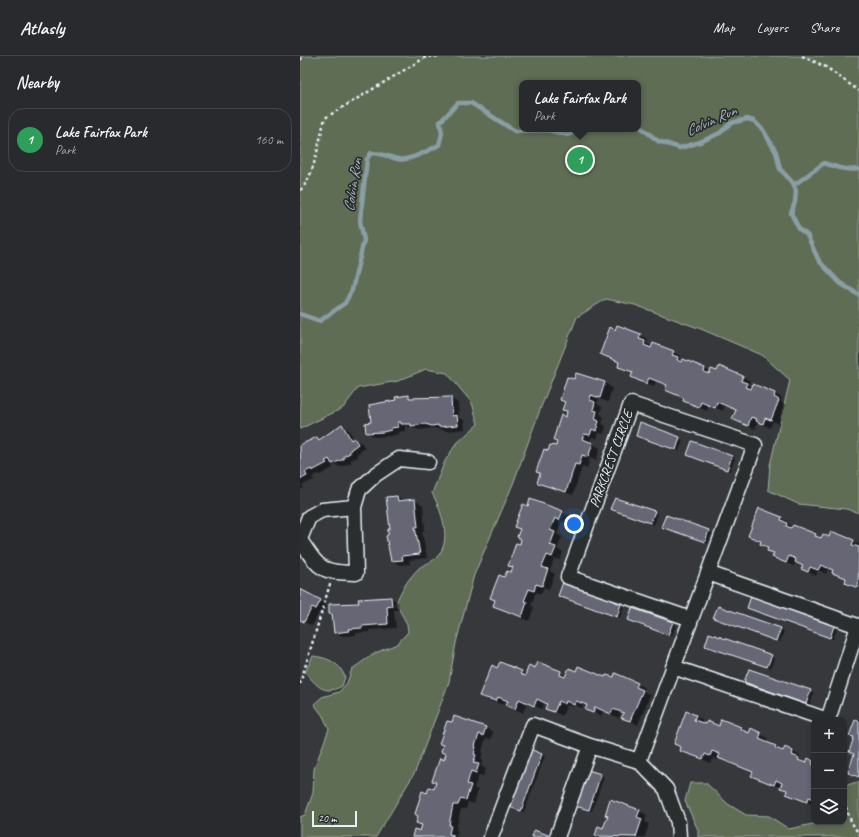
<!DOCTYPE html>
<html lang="en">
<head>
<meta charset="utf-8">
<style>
	:root { --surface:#282a2d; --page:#303235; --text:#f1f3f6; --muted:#a5a7aa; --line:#444649; --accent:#8bbbb9 }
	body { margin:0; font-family:Caveat,sans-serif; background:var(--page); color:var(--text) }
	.controls { position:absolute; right:12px; bottom:12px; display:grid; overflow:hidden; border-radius:8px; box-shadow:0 2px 6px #0003 }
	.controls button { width:36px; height:36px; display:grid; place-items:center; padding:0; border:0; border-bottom:1px solid var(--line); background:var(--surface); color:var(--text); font:20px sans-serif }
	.scale { position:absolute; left:12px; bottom:10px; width:45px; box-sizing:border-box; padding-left:4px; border:2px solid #e8f1f8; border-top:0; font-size:11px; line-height:14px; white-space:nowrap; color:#e8f1f8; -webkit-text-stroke:3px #2a2d2e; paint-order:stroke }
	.you { position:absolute; left:274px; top:468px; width:14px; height:14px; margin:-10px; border:3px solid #fff; border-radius:50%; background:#1a73e8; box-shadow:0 0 0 6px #1a73e833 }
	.badge { display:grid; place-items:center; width:26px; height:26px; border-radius:50%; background:var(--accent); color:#fff; font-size:13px; font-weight:700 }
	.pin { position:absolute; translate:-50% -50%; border:2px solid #fff; box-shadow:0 1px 4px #0006 }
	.popup { position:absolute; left:219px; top:24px; width:122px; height:52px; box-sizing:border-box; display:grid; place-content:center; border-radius:8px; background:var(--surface); filter:drop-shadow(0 1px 3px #0005); font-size:13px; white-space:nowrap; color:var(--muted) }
	.popup b { font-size:15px; color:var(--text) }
	.popup::after { content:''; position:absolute; left:50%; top:100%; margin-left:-8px; border:8px solid transparent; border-top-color:var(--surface) }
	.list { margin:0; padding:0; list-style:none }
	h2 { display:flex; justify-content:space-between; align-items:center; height:52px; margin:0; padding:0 16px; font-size:17px }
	h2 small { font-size:13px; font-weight:400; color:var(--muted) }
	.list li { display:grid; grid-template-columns:26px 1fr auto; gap:12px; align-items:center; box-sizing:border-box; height:64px; margin:0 8px 8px; padding:0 8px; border:1px solid var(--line); border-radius:16px }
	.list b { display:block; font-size:15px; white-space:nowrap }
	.list p { margin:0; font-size:13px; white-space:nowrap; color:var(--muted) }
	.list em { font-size:13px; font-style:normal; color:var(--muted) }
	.icon { flex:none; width:22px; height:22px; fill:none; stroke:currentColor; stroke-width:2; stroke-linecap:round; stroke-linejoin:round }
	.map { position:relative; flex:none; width:559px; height:781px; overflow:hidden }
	header { display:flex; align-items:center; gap:24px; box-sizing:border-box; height:56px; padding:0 20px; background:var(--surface); border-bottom:1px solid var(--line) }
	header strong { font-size:19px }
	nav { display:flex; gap:22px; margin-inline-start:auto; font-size:14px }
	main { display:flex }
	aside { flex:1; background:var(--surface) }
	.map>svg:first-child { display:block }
	.green { fill:#616d54; stroke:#a4afa6; fill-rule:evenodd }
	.shadow { fill:#0007 }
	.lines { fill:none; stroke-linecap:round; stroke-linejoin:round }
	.stream { stroke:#899ea5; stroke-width:4.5 }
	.building { fill:#666675; stroke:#e8f1f8 }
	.minor-casing { stroke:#e8f1f8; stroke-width:17 }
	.path { stroke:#e8f1f8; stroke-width:2.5; stroke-dasharray:3 3; stroke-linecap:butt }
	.minor { stroke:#2a2d2e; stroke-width:14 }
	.labels { text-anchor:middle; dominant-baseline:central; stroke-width:3.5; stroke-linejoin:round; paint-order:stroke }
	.street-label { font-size:14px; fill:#e8f1f8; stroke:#2a2d2e }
	.water-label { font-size:15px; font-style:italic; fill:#a9bac1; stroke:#2a2d2e }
</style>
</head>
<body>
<header>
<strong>Atlasly</strong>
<nav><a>Map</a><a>Layers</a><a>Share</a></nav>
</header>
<main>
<aside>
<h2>Nearby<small></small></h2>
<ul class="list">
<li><span class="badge" style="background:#2e9e5b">1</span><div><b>Lake Fairfax Park</b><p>Park</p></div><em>160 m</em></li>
</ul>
</aside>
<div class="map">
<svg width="559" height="781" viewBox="0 0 559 781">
	<rect width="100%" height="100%" fill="#36383c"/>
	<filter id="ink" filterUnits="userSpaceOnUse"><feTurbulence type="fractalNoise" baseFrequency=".025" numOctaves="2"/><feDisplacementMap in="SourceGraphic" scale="8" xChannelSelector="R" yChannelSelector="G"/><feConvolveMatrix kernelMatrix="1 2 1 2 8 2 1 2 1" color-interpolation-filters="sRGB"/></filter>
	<g filter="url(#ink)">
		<path class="green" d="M0 0H559V457L546 453 498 448 468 434 470 409 490 324 462 299 401 273 335 249 306 243 277 261 241 351 213 428 174 519 156 587 149 626 115 716 76 781H0V761L5 759 13 737 14 713 29 673 23 660 14 648 22 641 39 636 47 627 52 613 75 597 97 588 108 576 107 568 96 548C100 535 109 522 119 512 124 508 133 506 137 501 153 484 141 454 132 437L145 405 156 388 178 368 172 347 147 317 126 313 98 325 58 332 43 352 0 373ZM222 27H338V73H222Z
			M13 600C28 602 39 606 45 621L42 630C24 640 17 630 5 616Z
			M557 726H559V781H398V774L385 745 390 727H406L428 748 446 759 469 760 489 773 522 766H544V730Z"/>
		<path class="shadow" d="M316 275 340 279 348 283 346 287 353 291 373 296 381 300 380 303 383 305 411 316 442 320 450 325 448 329 453 331V329L475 338 482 342 481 346 486 349 479 368 473 365 470 372 458 366 455 373 433 363 436 354 425 350 423 355 409 349 407 355 392 349 385 345V343L366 334 368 330 356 325 354 331 339 325 332 321 333 317 319 310 320 307 301 298Z
			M276 318 305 327 312 332 308 346 299 343 297 348 302 351 300 358 304 361 302 368 306 370 304 378 299 377 297 383 292 381 290 387 300 392 296 404 290 402 287 413 282 411 273 439 246 430 238 426 241 418 238 416 248 396 256 392 268 356 263 353 265 347 261 344 275 324Z
			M109 340 113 343 150 342 158 347 159 362 164 364 165 373 147 375 133 372 120 374 106 370H105V375L98 376V378L91 380 75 381 67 377 72 367 97 345 96 342Z
			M341 368 383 384 379 395 340 381Z
			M42 370 49 374 54 383 62 387 65 392 57 398 58 401 51 404V407L40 411 35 408 32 409 33 412 20 419 18 418 12 421 14 424 2 429 4 432 0 434V390L17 382 21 384Z
			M388 399 431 401 435 402 430 415Z
			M97 441 104 445 115 444 123 449 125 475H122L127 502 109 504 110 508 100 509 92 505V474Z
			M228 451 262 456 270 460 267 467 262 465 257 478 262 481 257 493 263 496 260 504 254 503 250 515 255 518 249 533 244 531 241 538 236 536 231 550 234 551 229 565 194 550 196 544 192 542 205 523 212 517 214 512 209 509 222 483 220 473 216 471Z
			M312 453 354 456 358 458 354 469Z
			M481 462 489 466 488 468 493 471 522 483 553 485 559 488V533L546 526 547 523 528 512 526 518 518 514 516 520 503 513 504 510 496 506 494 510 481 505 474 501 475 498 468 494 469 492 462 488V486L449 480Z
			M366 473 408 475 412 477 408 487Z
			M263 528 324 551 320 562 263 541Z
			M0 534 27 549 24 556 20 555 12 570 0 564Z
			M91 542 98 546 99 554H94L96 572 69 574V576L56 577V579L42 580 35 576 33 560 30 558 60 548Z
			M449 552 533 571 537 573 533 583Z
			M414 562 480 573 484 575 480 586Z
			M333 566 372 567 376 569 372 580Z
			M409 591 471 600 474 602 471 612Z
			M200 607 226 619 236 613 239 607 267 620 276 616 337 628 345 632 343 635 350 639 338 669 323 661 324 658 321 656 319 662 303 655 301 660 287 653 288 650 284 648 282 652 274 649 273 651 267 649 262 660 247 652 248 648 245 647 242 653 227 647 223 657 207 649 209 646 206 644 204 649 188 644 180 640Z
			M449 627 510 635 514 637 510 649Z
			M395 660 403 664 401 668 419 671 440 672 450 678 452 674 468 682 466 687 484 695 485 693 493 696 500 700 499 703 507 707 508 704 514 706V749L494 741 482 732 460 724 452 719 453 716 419 701 418 704 413 702 411 707 381 694Z
			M186 672 193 676 191 683 186 682 182 695 183 696 181 703 183 704 181 710 186 713 183 720 179 719 174 732 178 734 174 748 168 746 166 753H161L156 773 158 775 156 781H113L120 776 123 770 117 766 128 738 135 734 137 727 133 724 145 705Z
			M241 698 245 700 224 756 213 752Z
			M289 715 304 721 292 755 280 751Z
			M339 755 347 759 345 766 349 768 345 781H299L296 779 304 773Z"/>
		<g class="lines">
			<path class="stream" d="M338 69 358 85 380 92 400 86 420 77 431 67 447 63 454 65 463 74 476 96 480 113 493 127 496 135 495 146 491 157 499 173 507 179 519 205 540 227 559 239
				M494 129 524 107C536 111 546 115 559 113
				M0 258 20 265 45 247 52 234 64 184 60 165 67 103 71 97C85 97 86 101 98 103 108 106 129 94 139 89L142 77 140 66 158 47H171L215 75 247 74 268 79 282 73"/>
		</g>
		<path class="building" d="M317 269 341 278 339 283 345 285 344 289 351 292 353 287 374 295 372 299 378 301 377 304 381 306 383 303 405 312 404 316 409 318 411 313 417 315 419 310 443 320 441 325 447 327 445 331 451 333 453 328 475 337 474 341 479 344 471 364 465 362 463 368 456 365 457 363 451 361 448 370 432 363 436 354 417 346 415 352 401 346 399 351 383 345 384 342 365 334 367 329 349 322 346 328 331 321 333 316 318 311 319 306 300 298 310 271 315 274Z
			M276 317 305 326 300 342 291 339 290 344 295 346 293 354 297 355 295 363 299 365 296 375 292 373 290 379 284 378 282 383 293 387 288 401 282 399 279 409 275 408 266 436 237 427 240 417 236 416 244 393 248 395 250 389 256 390 257 385 253 384 261 359 266 361 267 355 262 354 265 346 260 344 267 321 274 323Z
			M109 339V342L151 341 152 360 157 359 158 369 139 371 138 369 132 370 125 368 111 370V368H101V366H98V371L91 372V374L83 376 66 377 65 367 71 366 69 349 96 344 95 341Z
			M340 366 380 381 376 394 336 380Z
			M42 368 51 384 54 382 58 388 50 394V397L44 400V403L32 408 29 403 25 405 27 407 12 415 11 413 5 416 7 420 1 423 0 389 17 381 19 384Z
			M392 385 432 400 427 414 387 399Z
			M97 440 98 445 115 443 118 471H115L120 498 102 500 103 504 91 505 86 480 88 479V473H90L86 441Z
			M315 442 355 455 350 467 310 453Z
			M230 443 263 455 259 464 255 462 250 474 255 476 250 489 256 491 252 501 247 499 242 511 248 513 242 530 236 528 234 535 229 533 224 545 227 546 222 561 193 550 195 544 190 542 199 519 204 521 207 515 211 516 213 511 208 510 216 487 220 488 221 483 217 481 220 473 214 471 223 448 228 450Z
			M459 452 482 461 481 464 487 467 486 470 491 472 493 469 516 478 515 480 521 482 523 478 529 481 531 475 554 484 552 489 559 491 558 532 545 527 546 522 532 517 533 514 521 509 518 514 510 511 508 516 501 513 503 510 495 506 496 503 489 500 486 507 472 501 474 497 467 495 468 491 460 488 461 485 448 480Z
			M366 459 409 474 405 486 361 471Z
			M263 526 321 548 317 561 258 540Z
			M0 533 21 544 16 553 12 551 4 566 0 564Z
			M451 540 534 570 530 582 447 552Z
			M91 541 92 550 87 551 88 568 62 570V572L48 573 49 575 34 577 32 558H29V548L59 547 58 543Z
			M418 550 481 572 476 585 413 562Z
			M332 552 373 566 368 579 328 564Z
			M409 577 472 599 467 611 405 590Z
			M200 606 222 615 220 618 225 620 229 609 235 612 238 606 261 615 260 619 265 621 269 612 276 615 278 610 305 621 306 619 314 621 315 617 338 627 336 631 343 634 330 665 321 662 324 657 313 653 311 658 295 651 293 657 285 654 287 649 276 645 274 649 266 645 265 648 259 645 254 656 245 653 247 648 237 643 234 650 219 643 215 653 206 649 208 645 198 641 196 645 179 640 192 609 197 612Z
			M449 613 511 634 506 648 444 626Z
			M386 655 396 659 394 664 406 668 407 665 419 670 421 663 441 671 440 673 449 677 451 672 461 677 459 683 476 690 475 692 483 695 485 691 493 695 492 699 499 702 498 704 506 707 508 702 513 705 512 708 514 709V743L509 741 507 746 486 738 487 734 480 732 482 727 476 724 474 729 451 720 453 716 418 702 420 698 412 695 410 700 405 698 403 703 380 695 381 691 374 688Z
			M154 660 186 671 183 680 179 678 175 690 176 691 174 698 176 699 173 707 179 708 176 717 171 715 167 728 171 729 166 744 161 742 158 749H153L149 769H151L149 778 153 779V781H112L114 773 120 775 122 769 116 767 118 760 115 758 122 735 127 737 129 731 134 733 136 726 132 725 140 702 144 704 146 698 141 696 143 689 139 688 147 665 152 666Z
			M555 664 559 665V721L548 717 554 698 549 696 554 681 549 680Z
			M230 693 242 698 221 755 209 751Z
			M288 714 301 718 289 754 275 750Z
			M310 743 340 754 337 761 342 763 336 781 295 780 298 770 303 772 308 760 305 759Z
			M234 774 248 779V781H232Z"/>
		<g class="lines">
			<g class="minor-casing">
				<path id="minor" d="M0 483 9 461 22 454 54 451 59 434 75 419 99 403 128 406
					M0 484C19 512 20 517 56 517L54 451
					M373 611 528 664 558 570 408 517
					M339 705 455 389 331 348 268 521 391 563
					M191 781 233 669 290 690
					M257 781 290 690 339 705 366 733 378 766 379 781"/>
			</g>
			<path class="path" d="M502 0 526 11 559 35
				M0 4 4 0
				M0 134C14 124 20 79 25 62L126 1 141 0
				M0 628 30 528
				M544 696 546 697 544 707
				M544 733C545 753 548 762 559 778"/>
			<use href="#minor" class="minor"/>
		</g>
	</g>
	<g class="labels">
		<g class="street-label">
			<text transform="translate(311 403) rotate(-70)">PARKCREST CIRCLE</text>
		</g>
		<g class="water-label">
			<text transform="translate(411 65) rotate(-24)">Colvin Run</text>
			<text transform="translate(53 129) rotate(-81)">Colvin Run</text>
		</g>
	</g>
</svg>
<div class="controls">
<button>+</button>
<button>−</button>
<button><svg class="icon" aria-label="layers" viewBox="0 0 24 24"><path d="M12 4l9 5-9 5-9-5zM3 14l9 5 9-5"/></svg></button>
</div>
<div class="scale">20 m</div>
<div class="you"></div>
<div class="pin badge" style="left:280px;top:104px;background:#2e9e5b">1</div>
<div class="popup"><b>Lake Fairfax Park</b>Park</div>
</div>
</main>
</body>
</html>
